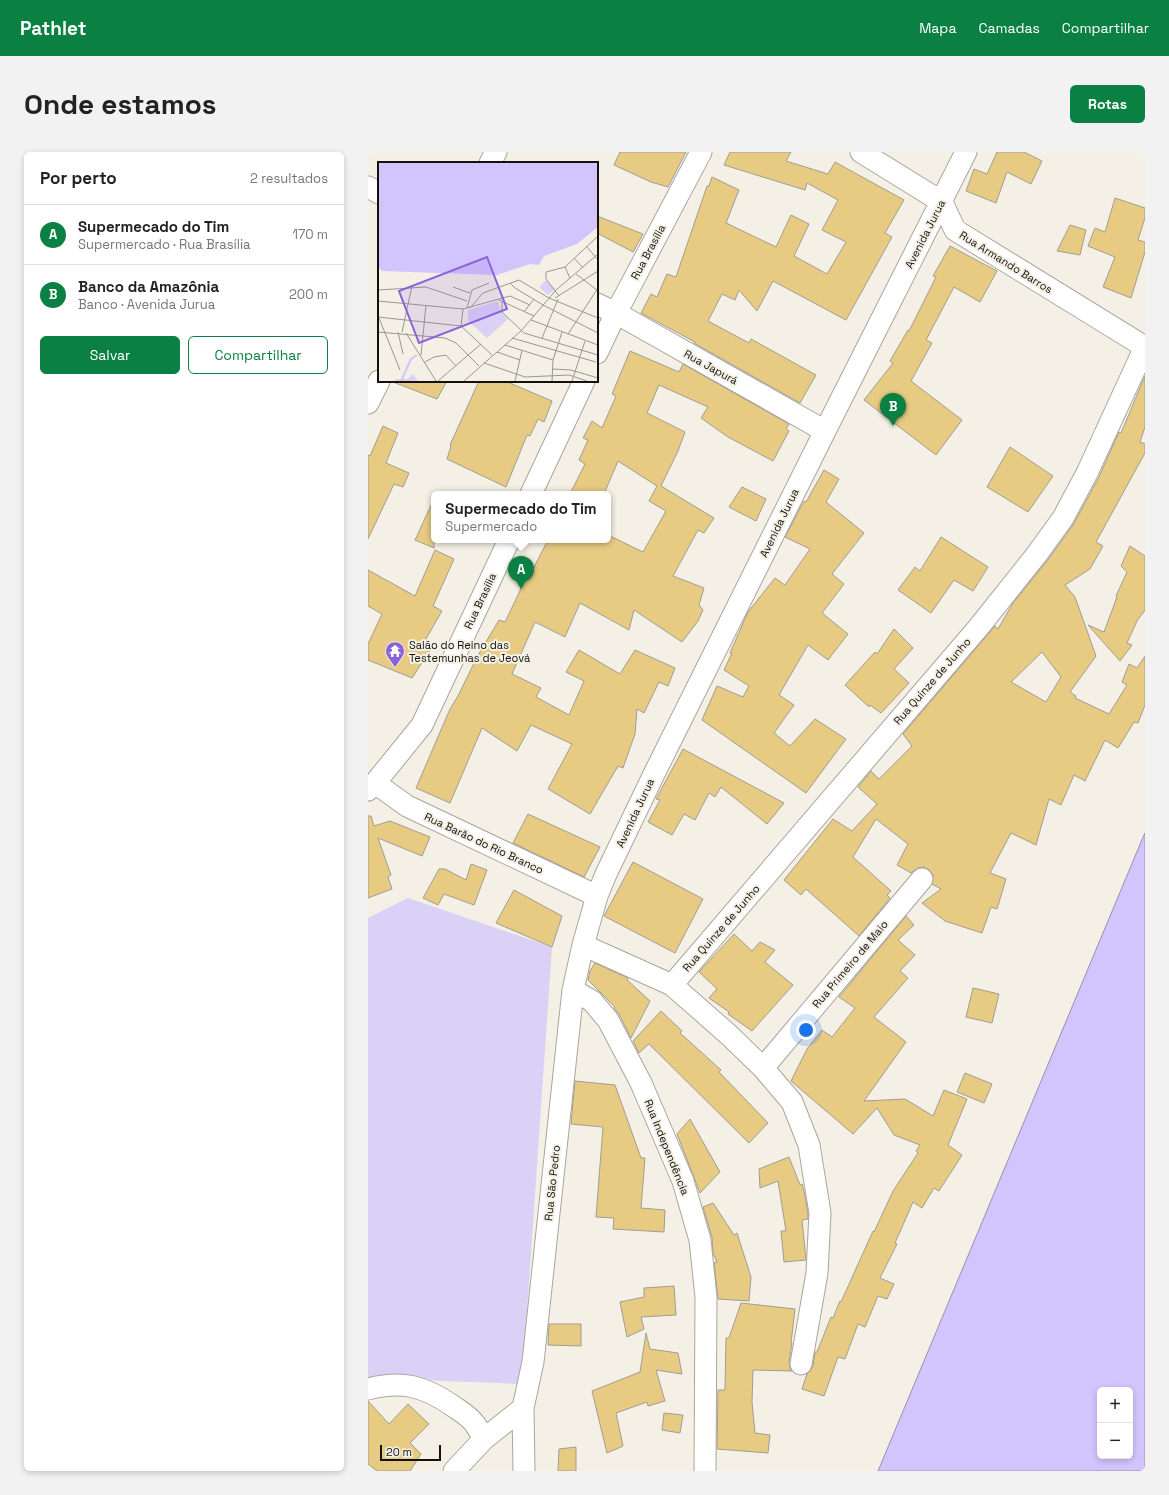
<!DOCTYPE html>
<html lang="pt">
<head>
<meta charset="utf-8">
<style>
	:root { --surface:#fff; --page:#f2f2f2; --text:#222; --muted:#767676; --line:#e0e0e0; --accent:#0b8043 }
	body { margin:0; font-family:"Space Grotesk",sans-serif; background:var(--page); color:var(--text) }
	.controls { position:absolute; right:12px; bottom:12px; display:grid; overflow:hidden; border-radius:6px; box-shadow:0 2px 6px #0003 }
	.controls button { width:36px; height:36px; display:grid; place-items:center; padding:0; border:0; border-bottom:1px solid var(--line); background:var(--surface); color:var(--text); font:20px sans-serif }
	.scale { position:absolute; left:12px; bottom:10px; width:61px; box-sizing:border-box; padding-left:4px; border:2px solid #12110d; border-top:0; font-size:11px; line-height:14px; white-space:nowrap; color:#12110d; -webkit-text-stroke:3px #f4f0e5; paint-order:stroke }
	.you { position:absolute; left:438px; top:878px; width:14px; height:14px; margin:-10px; border:3px solid #fff; border-radius:50%; background:#1a73e8; box-shadow:0 0 0 6px #1a73e833 }
	.badge { display:grid; place-items:center; width:26px; height:26px; border-radius:50%; background:var(--accent); color:#fff; font-size:13px; font-weight:700 }
	.pin { position:absolute; translate:-50% -33px; filter:drop-shadow(0 1px 2px #0008) }
	.pin::after { content:''; position:absolute; top:21px; width:14px; height:12px; background:inherit; clip-path:polygon(0 0,100% 0,50% 100%) }
	.popup { position:absolute; left:63px; top:339px; width:180px; height:52px; box-sizing:border-box; display:grid; place-content:center; border-radius:6px; background:var(--surface); filter:drop-shadow(0 1px 3px #0005); font-size:13px; white-space:nowrap; color:var(--muted) }
	.popup b { font-size:15px; color:var(--text) }
	.popup::after { content:''; position:absolute; left:50%; top:100%; margin-left:-8px; border:8px solid transparent; border-top-color:var(--surface) }
	.list { margin:0; padding:0; list-style:none }
	h2 { display:flex; justify-content:space-between; align-items:center; height:52px; margin:0; padding:0 16px; font-size:17px }
	h2 small { font-size:13px; font-weight:400; color:var(--muted) }
	.list li { display:grid; grid-template-columns:26px 1fr auto; gap:12px; align-items:center; box-sizing:border-box; height:60px; padding:0 16px; border-top:1px solid var(--line) }
	.list b { display:block; font-size:15px; white-space:nowrap }
	.list p { margin:0; font-size:13px; white-space:nowrap; color:var(--muted) }
	.list em { font-size:13px; font-style:normal; color:var(--muted) }
	.actions { display:flex; gap:8px; padding:12px 16px }
	.actions a { flex:1; padding:9px 0; border:1px solid var(--accent); border-radius:6px; text-align:center; font-size:14px; color:var(--accent) }
	.actions .main { background:var(--accent); color:#fff }
	.map { position:relative; flex:none; width:777px; height:1319px; overflow:hidden; border-radius:6px }
	header { display:flex; align-items:center; gap:24px; box-sizing:border-box; height:56px; padding:0 20px; background:var(--accent); color:#fff }
	header strong { font-size:19px }
	nav { display:flex; gap:22px; margin-inline-start:auto; font-size:14px }
	.intro { display:flex; align-items:center; justify-content:space-between; box-sizing:border-box; height:96px; padding:0 24px }
	h1 { margin:0; font-size:28px }
	.button { padding:10px 18px; border-radius:6px; background:var(--accent); color:#fff; font-size:14px; font-weight:700 }
	main { display:flex; gap:24px; padding:0 24px }
	aside { flex:1; background:var(--surface); border-radius:6px; box-shadow:0 2px 6px #0003 }
	.map>svg:first-child { display:block }
	.green { fill:#dad1f6 }
	.water { fill:#d2c4fc; stroke:#988eb4; fill-rule:evenodd }
	.building { fill:#e8cb82; stroke:#a19d94; fill-rule:evenodd }
	.lines { fill:none; stroke-linecap:round; stroke-linejoin:round }
	.minor-casing { stroke:#aaa69c; stroke-width:23 }
	.minor { stroke:#fff; stroke-width:21 }
	.labels { text-anchor:middle; dominant-baseline:central; stroke-width:4; stroke-linejoin:round; paint-order:stroke }
	.street-label { font-size:11px; fill:#12110d; stroke:#f4f0e5 }
	.poi-label { font-size:11px; fill:#12110d; stroke:#f4f0e5; text-anchor:start }
	.inset-river { fill:none; stroke:#d2c4fc; stroke-width:2 }
	.inset-road { fill:none; stroke:#9a978f; stroke-width:1 }
	.view { fill:#8b61dc; fill-opacity:0.15; stroke:#8b61dc; stroke-width:2 }
	.inset-edge { fill:none; stroke:#12110d; stroke-width:2 }
</style>
</head>
<body>
<header>
<strong>Pathlet</strong>
<nav><a>Mapa</a><a>Camadas</a><a>Compartilhar</a></nav>
</header>
<div class="intro"><h1>Onde estamos</h1><a class="button">Rotas</a></div>
<main>
<aside>
<h2>Por perto<small>2 resultados</small></h2>
<ul class="list">
<li><span class="badge">A</span><div><b>Supermecado do Tim</b><p>Supermercado · Rua Brasília</p></div><em>170 m</em></li>
<li><span class="badge">B</span><div><b>Banco da Amazônia</b><p>Banco · Avenida Jurua</p></div><em>200 m</em></li>
</ul>
<div class="actions"><a class="main">Salvar</a><a>Compartilhar</a></div>
</aside>
<div class="map">
<svg width="777" height="1319" viewBox="0 0 777 1319">
	<rect width="100%" height="100%" fill="#f4f0e5"/>
	<path class="green" d="M40 746 184 795 154 1232 0 1226V766Z"/>
	<path class="water" d="M777 681V1319H510L773 690ZM732 1238H762V1304H732Z"/>
	<path class="building" d="M252 0H318L300 35 283 30 246 13Z
		M362 0H423L418 9 460 22 467 10 536 48 517 81 524 85 478 168 405 129 389 159 371 138 367 148 354 142 340 169 381 191 383 187 448 223 432 251 326 191 327 190 273 161 283 142 289 145 299 122 308 125 339 34H341L344 25 371 38 358 71 408 95 423 63 441 72 426 104 459 122 478 90 454 78 470 48 439 31 437 38 356 13Z
		M629 0H656L674 9 663 32 639 20 628 51 598 39 606 17 619 22Z
		M747 46 777 56V66L770 88 777 90V100L763 146 735 135 747 105 720 94 727 76 737 80Z
		M229 64 275 82 265 100 229 81Z
		M702 73 718 78 712 103 689 99Z
		M582 94 629 119 612 150 586 135 558 188 564 191 543 229 594 268 568 303 496 248 525 211 522 209 540 178 541 179 568 125 565 124Z
		M262 199 311 220 315 212 421 272 418 277 421 279 405 309 360 285 333 266 340 255 291 233 279 261 317 280 310 299 293 334 346 366 336 381 330 378 305 424 336 436 331 453 335 458 330 469 314 490 266 458 261 478 212 451 197 485 167 470 144 522 173 536 168 545 201 563 216 529 198 520 211 498 252 522 267 498 307 516 300 534 291 530 276 561 269 557 267 582 255 616 250 614 222 662 180 637 204 592 163 573 149 599 114 576 82 651 48 636 82 557 90 544 109 505 131 468 137 470 162 418 164 419 180 388H240V383L275 400 298 359 281 349 289 334 250 309 236 342H202L217 312 211 308 220 288 215 286 224 269 234 276 248 244 244 242Z
		M777 224V275L772 290 777 292V301L728 390 735 394 722 417 697 433 707 445 728 504 702 540 708 544 707 546 741 562 759 533 754 530 761 512 769 516 777 504V553L770 571 766 570 750 596 737 588 717 629 706 623 693 653 681 647 668 693 643 681 622 721 638 727 629 757 623 755 614 781 577 769 554 751 573 737 564 732 565 723 561 718 556 715 550 716 543 721 529 713 540 692 508 667 485 705 523 739 519 743 522 746 491 784 438 737 433 743 416 728 465 667 484 679 509 652 490 635 503 619 511 627 544 594 535 582 627 474 630 477 645 451 679 409 705 373 730 327 751 280 753 281ZM674 500 693 525 678 550 643 530Z
		M25 229H79L69 247 25 230Z
		M111 229H137L184 249 176 270 170 267 162 284 159 283 138 335 79 307 83 294 82 293Z
		M15 274 30 281 18 311 41 321 35 335 26 332 0 387V303L2 304Z
		M642 295 685 324 660 360 619 335Z
		M456 318 471 327 458 350 496 381 464 422 476 432 454 461 480 482 460 508 440 493 411 543 426 553 406 581 422 594 447 567 478 587 438 641 334 568 349 534 375 545 381 534 356 518 364 501H362L380 460 407 426 417 433 442 397 417 385 436 349 438 350Z
		M374 335 398 347 388 369 361 355Z
		M66 347V396L47 388Z
		M573 385 620 415 605 439 586 428 563 461 530 438 547 415 552 419Z
		M762 394 777 404V458L769 469 759 491 764 493 752 509 720 473 736 480 749 445 748 444 759 420 753 414Z
		M67 398 86 407 65 454 74 459 55 492 63 497 44 526 0 508V492L14 462 0 454V418L47 444Z
		M526 477 545 496 526 517 541 531 513 561 502 553 501 555 477 533 507 500 509 502Z
		M315 597 360 621 416 651 399 672 353 635 347 645 341 641 327 668 316 662 304 683 280 670 292 648 288 647Z
		M160 662 232 695 216 725 145 691Z
		M0 664H3L6 674 22 669 62 685 54 704 10 686 23 723 20 725 24 737 0 746Z
		M265 710 335 747 307 801 236 764Z
		M103 712 119 718 106 753 76 742 70 753 55 746 71 717H77L98 728Z
		M146 738 194 764 184 795 128 771Z
		M538 764 546 773 530 788 547 803 532 819 540 826 506 865 538 890 496 949 537 947 565 964 576 938 599 947 580 993 594 1003 571 1039 566 1036 554 1056 545 1050 527 1091 529 1092 512 1126 526 1132 519 1147 510 1144 497 1175 490 1172 477 1207 470 1205 456 1244 434 1237 439 1222 442 1219 445 1214 447 1200H449L463 1165 465 1166 472 1149 473 1150 505 1079 506 1080 525 1039 550 1001 548 999 552 993 526 983 509 956 485 982 423 929 439 897 454 878 464 885 487 856 471 845Z
		M366 782 384 799 392 790 407 798 397 810 425 833 384 879 360 862 361 860 341 846 349 837 331 820Z
		M227 811 260 826 259 828 282 849 263 886 251 862 246 856 247 855 220 828 222 819Z
		M605 836 631 842 624 871 598 865Z
		M293 859 314 879 312 881 353 918 351 920 400 971 381 991 281 892 271 901 265 889Z
		M597 921 624 932 616 951 589 940Z
		M207 929 247 933 273 1006H277L273 1056 297 1058 296 1080 245 1077 246 1066 228 1065 235 975 203 972Z
		M322 967 352 1020 332 1041 309 982Z
		M421 1005 432 1033 434 1032 436 1039 440 1062V1067L434 1068 438 1108 416 1110 413 1079H418L410 1029 392 1036 391 1017Z
		M345 1051 366 1083 369 1081 383 1125 381 1149 350 1147 346 1111 349 1110 345 1101 344 1085 335 1055Z
		M306 1134 308 1163 273 1165 276 1177 259 1185 252 1150 276 1145V1136Z
		M373 1151 427 1157 423 1191H424L421 1210 422 1216 424 1219 385 1218 384 1250 387 1281 402 1283 400 1301 349 1297 350 1238H357L358 1186H361Z
		M181 1172H213V1194L180 1193Z
		M278 1181 282 1197 310 1201 314 1222 288 1218 297 1249 280 1254 279 1250 248 1261 255 1294 239 1301 224 1239 272 1220Z
		M0 1249 21 1272 40 1252 61 1272 42 1291 53 1302 42 1319H9L0 1312Z
		M296 1261 315 1263 312 1281 294 1278Z
		M208 1295V1319H190L191 1297Z"/>
	<g class="lines">
		<g class="minor-casing">
			<path id="minor" d="M122 11 128 0
				M0 35 11 41
				M229 152 248 161 457 279
				M229 201 248 161 333 0
				M0 251 11 229
				M163 342 216 229
				M7 631 39 654 229 744
				M0 638 7 631 54 573 141 388
				M215 793 304 833 361 883 395 916 424 950 441 993 452 1061 449 1121 433 1212
				M304 833 610 476 669 402 695 366 719 321 777 195 587 78 574 50 493 0
				M205 838 224 849 240 868 273 931 315 1029 332 1088 338 1145 337 1319
				M395 916 554 727
				M0 1237C34 1228 56 1234 85 1254 92 1259 101 1264 106 1271 110 1276 113 1282 116 1287
				M86 1319 116 1287 155 1256
				M156 1319 155 1256 165 1210 205 838 215 793 229 744 238 722 286 622 457 279 598 0"/>
		</g>
		<use href="#minor" class="minor"/>
	</g>
	<defs>
		<g id="temple-pin" transform="scale(1)"><path d="M0 17L-7.5 6A9.5 9.5 0 1 1 7.5 6Z" fill="#8b61dc" stroke="#f4f0e5"/><path d="M0-6L5-2H3V0L6.5 2.5H4V6H1.5V3h-3V6H-4V2.5H-6.5L-3 0V-2H-5Z" fill="#fff"/></g>
	</defs>
	<g fill-rule="evenodd">
		<use href="#temple-pin" x="27" y="499"/>
	</g>
	<g class="labels">
		<g class="street-label">
			<text transform="translate(557 82) rotate(-63)">Avenida Jurua</text>
			<text transform="translate(280 100) rotate(-62)">Rua Brasília</text>
			<text transform="translate(638 110) rotate(32)">Rua Armando Barros</text>
			<text transform="translate(343 215) rotate(29)">Rua Japurá</text>
			<text transform="translate(411 371) rotate(-64)">Avenida Jurua</text>
			<text transform="translate(112 449) rotate(-65)">Rua Brasília</text>
			<text transform="translate(564 529) rotate(-49)">Rua Quinze de Junho</text>
			<text transform="translate(267 661) rotate(-65)">Avenida Jurua</text>
			<text transform="translate(116 691) rotate(25)">Rua Barão do Rio Branco</text>
			<text transform="translate(353 776) rotate(-49)">Rua Quinze de Junho</text>
			<text transform="translate(482 812) rotate(-50)">Rua Primeiro de Maio</text>
			<text transform="translate(299 995) rotate(68)">Rua Independência</text>
			<text transform="translate(184 1031) rotate(-84)">Rua São Pedro</text>
		</g>
		<g class="poi-label">
			<text x="41" y="493">Salão do Reino das<tspan x="41" dy="13">Testemunhas de Jeová</tspan></text>
		</g>
	</g>
	<g transform="translate(10 10)">
		<rect width="220" height="220" fill="#f4f0e5"/>
		<path d="M168 118 177 127 170 133 161 125ZM120 139 123 150 130 157 109 176 90 159V148ZM35 212 40 219H15L19 217H29Z" fill="#dad1f6"/>
		<path d="M0 1H220V65L199 82 166 94 161 103 152 102 119 113 4 109 0 105Z" fill="#d2c4fc"/>
		<path class="inset-river" d="M23 219 33 197 39 193"/>
		<path class="inset-road" d="M209 85 220 98M196 96 205 106M187 105 192 116M198 112 219 128M132 121 137 126 165 143 220 171M75 125 92 131M0 128 48 125 89 139M181 134 168 117V110L187 105 220 74M177 136 220 109M121 138 156 154M0 139 85 147 132 134 152 143M124 140V150L146 171 220 193M89 146 94 128 111 121M92 146 105 131 141 118 171 136 220 156M146 150 156 137M0 155 83 164 114 193M1 156 22 208M153 158 220 183M83 164 85 147M0 170 67 176 78 181 101 204M20 170 25 192M24 170 34 124M28 171 58 219M190 172 220 126M134 176 218 200M164 176 180 137M127 183 175 198M119 190 142 198M43 193 48 143M47 200 56 195 68 193 78 204M106 201 147 215 191 213 209 219M174 207 193 208 220 216M60 219 103 182M86 219 143 169 178 128 220 92M137 219 144 188M174 219 175 198 184 170M194 219 207 179"/>
		<path class="view" d="M109 95 129 147 41 181 21 129Z"/>
		<rect width="220" height="220" class="inset-edge"/>
	</g>
</svg>
<div class="controls">
<button>+</button>
<button>−</button>
</div>
<div class="scale">20 m</div>
<div class="you"></div>
<div class="pin badge" style="left:153px;top:437px">A</div>
<div class="popup"><b>Supermecado do Tim</b>Supermercado</div>
<div class="pin badge" style="left:525px;top:274px">B</div>
</div>
</main>
</body>
</html>
